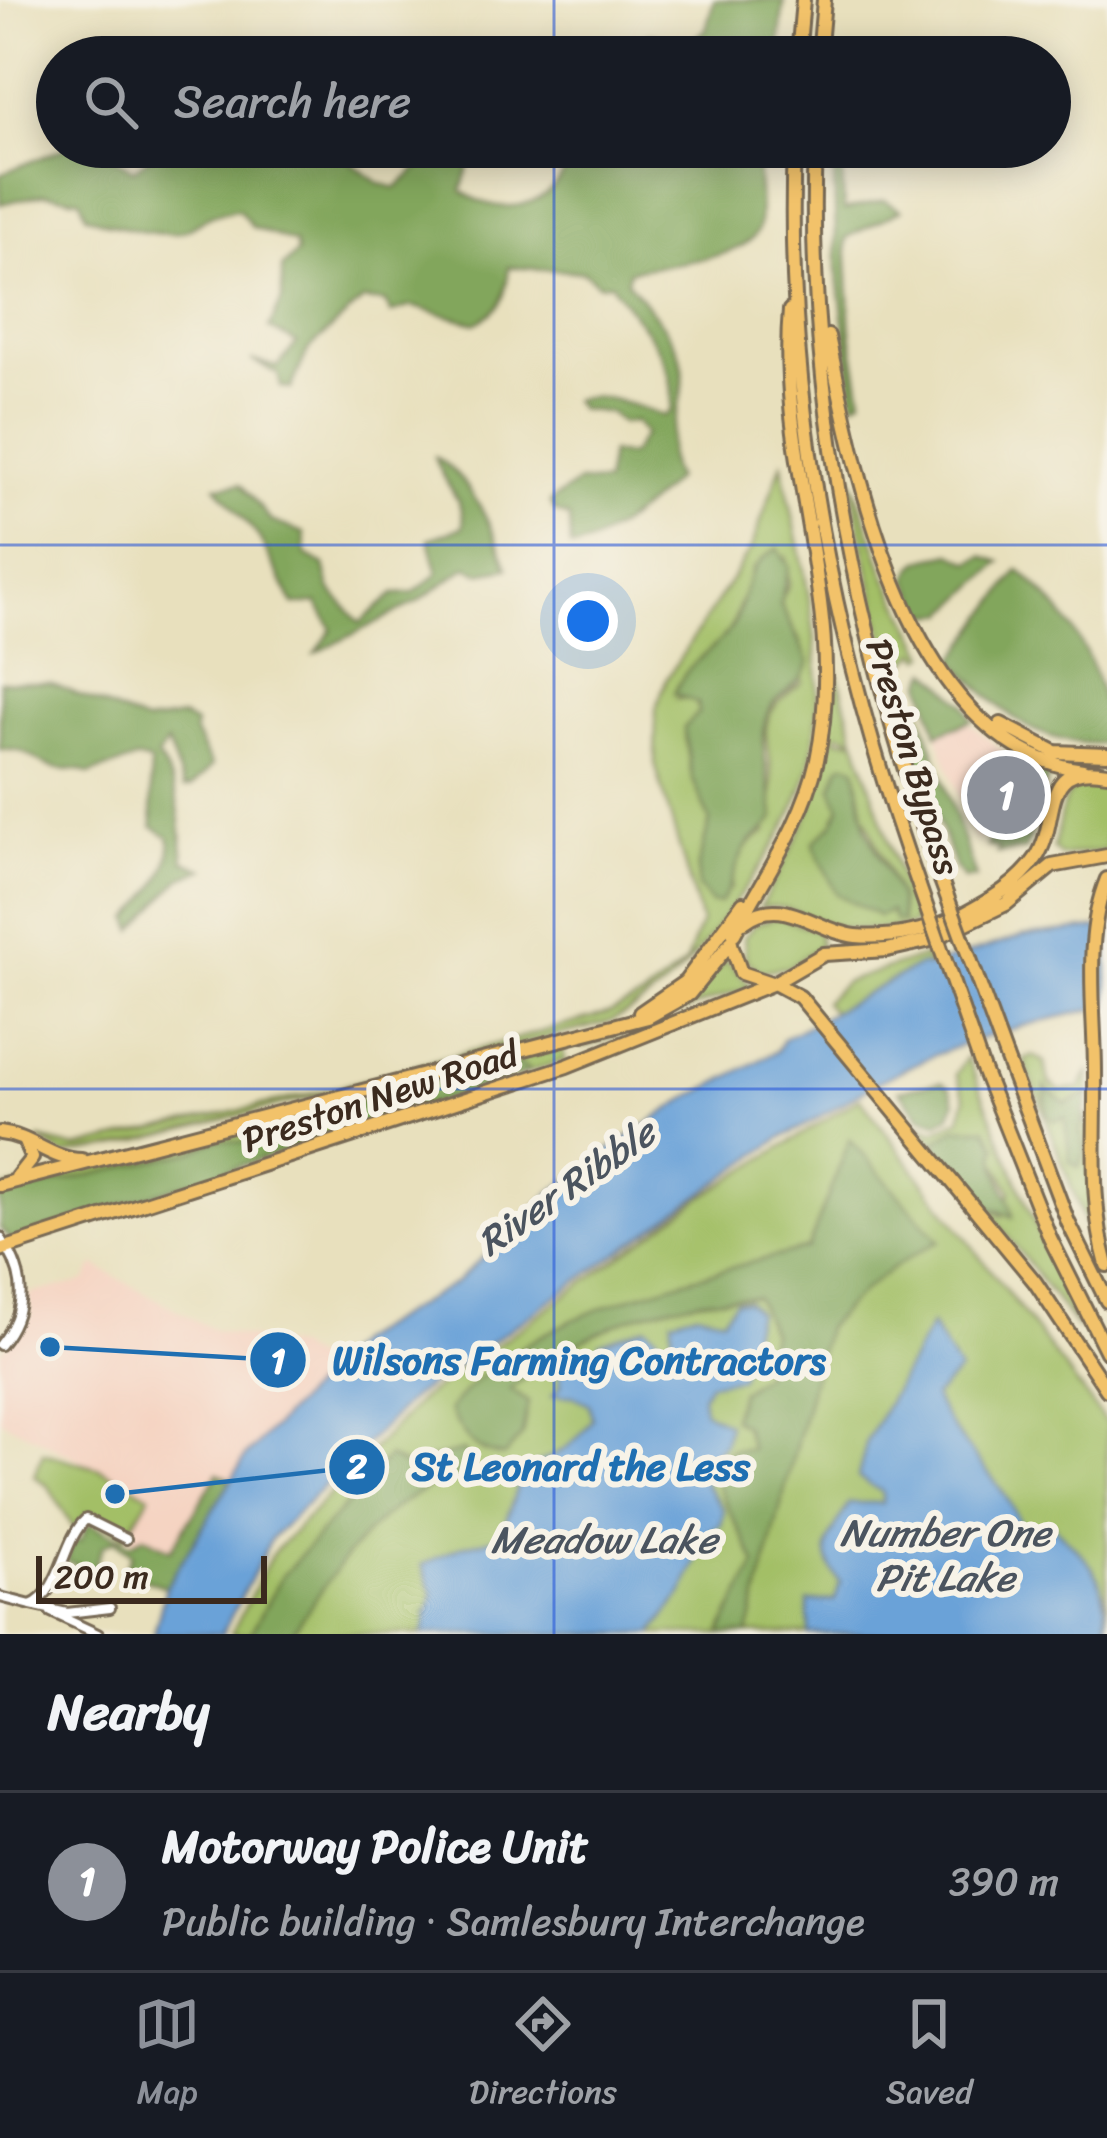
<!DOCTYPE html>
<html lang="en">
<head>
<meta charset="utf-8">
<style>
	:root { --surface:#171b24; --page:#242831; --text:#f1f3f6; --muted:#9ea1a6; --line:#363941; --accent:#8c9099 }
	body { margin:0; font-family:Sriracha,sans-serif; background:var(--page); color:var(--text) }
	.scale { position:absolute; left:36px; bottom:30px; width:231px; box-sizing:border-box; padding-left:12px; border:6px solid #3b2a1e; border-top:0; font-size:33px; line-height:42px; white-space:nowrap; color:#3b2a1e; -webkit-text-stroke:9px #f7f3e8; paint-order:stroke }
	.you { position:absolute; left:588px; top:621px; width:42px; height:42px; margin:-30px; border:9px solid #fff; border-radius:50%; background:#1a73e8; box-shadow:0 0 0 18px #1a73e833 }
	.badge { display:grid; place-items:center; width:78px; height:78px; border-radius:50%; background:var(--accent); color:#fff; font-size:39px; font-weight:700 }
	.pin { position:absolute; translate:-50% -50%; border:6px solid #fff; box-shadow:0 3px 12px #0006 }
	.list { margin:0; padding:0; list-style:none }
	h2 { display:flex; justify-content:space-between; align-items:center; height:156px; margin:0; padding:0 48px; font-size:51px }
	h2 small { font-size:39px; font-weight:400; color:var(--muted) }
	.list li { display:grid; grid-template-columns:78px 1fr auto; gap:36px; align-items:center; box-sizing:border-box; height:180px; padding:0 48px; border-top:3px solid var(--line) }
	.list b { display:block; font-size:45px; white-space:nowrap }
	.list p { margin:0; font-size:39px; white-space:nowrap; color:var(--muted) }
	.list em { font-size:39px; font-style:normal; color:var(--muted) }
	.icon { flex:none; width:66px; height:66px; fill:none; stroke:currentColor; stroke-width:2; stroke-linecap:round; stroke-linejoin:round }
	.map { position:relative; flex:none; width:1107px; height:1634px; overflow:hidden }
	.search { position:absolute; background:var(--surface); box-shadow:0 6px 30px #0003; left:36px; right:36px; top:36px; height:132px; display:flex; align-items:center; gap:30px; box-sizing:border-box; padding:0 42px; border-radius:66px; color:var(--muted); font-size:45px }
	.sheet { height:336px; background:var(--surface) }
	nav { display:flex; justify-content:space-around; align-items:center; box-sizing:border-box; height:168px; border-top:3px solid var(--line); background:var(--surface); font-size:33px; color:var(--muted) }
	nav a { display:grid; justify-items:center; gap:6px }
	nav .on { color:var(--accent) }
	.map>svg:first-child { display:block }
	.built { fill:#f5d3c1 }
	.green { fill:#a3bf66; stroke:#6f7442; stroke-width:3; fill-rule:evenodd }
	.forest { fill:#82a65b; stroke:#5e683c; stroke-width:3 }
	.water { fill:#6aa2d8; stroke:#52667b; stroke-width:3 }
	.lines { fill:none; stroke-linecap:round; stroke-linejoin:round }
	.minor-casing { stroke:#786a56; stroke-width:14 }
	.highway-casing { stroke:#786a56; stroke-width:18 }
	.minor { stroke:#fff; stroke-width:8 }
	.highway { stroke:#f2c26a; stroke-width:12 }
	.highway-bridge-casing { stroke:#786a56; stroke-width:18; stroke-linecap:butt }
	.highway-bridge { stroke:#f2c26a; stroke-width:12 }
	.grid { fill:none; stroke:#1d4ed8; stroke-width:3; stroke-opacity:0.55 }
	.labels { text-anchor:middle; dominant-baseline:central; stroke-width:12; stroke-linejoin:round; paint-order:stroke }
	.street-label { font-size:36px; fill:#3b2a1e; stroke:#f7f3e8 }
	.water-label { font-size:39px; font-style:italic; fill:#4b545f; stroke:#f7f3e8 }
	.leader { fill:none; stroke:#1f6fb2; stroke-width:4.5 }
	.callout-dot { fill:#1f6fb2; stroke:#f7f3e8; stroke-width:4.5 }
	.mark-label { font-size:36px; text-anchor:middle; font-weight:bold; fill:#fff }
	.callout-label { font-size:39px; text-anchor:middle; font-weight:bold; fill:#1f6fb2; stroke:#f7f3e8; stroke-width:12; stroke-linejoin:round; paint-order:stroke }
</style>
</head>
<body>
<div class="map">
<svg width="1107" height="1634" viewBox="0 0 1107 1634">
	<rect width="100%" height="100%" fill="#f7f3e8"/>
	<filter id="ink" filterUnits="userSpaceOnUse"><feTurbulence type="fractalNoise" baseFrequency=".00833" numOctaves="2"/><feDisplacementMap in="SourceGraphic" scale="24" xChannelSelector="R" yChannelSelector="G"/><feConvolveMatrix kernelMatrix="1 2 1 2 8 2 1 2 1" color-interpolation-filters="sRGB"/></filter>
	<filter id="wash" filterUnits="userSpaceOnUse"><feTurbulence type="fractalNoise" baseFrequency=".004" numOctaves="4" result="noise"/><feDisplacementMap in="SourceGraphic" scale="48" xChannelSelector="R" yChannelSelector="G"/><feGaussianBlur stdDeviation="2.7" result="paint"/><feColorMatrix in="noise" values="0 0 0 0 0 0 0 0 0 0 0 0 0 0 0 0 0 1.4 0 .05"/><feComposite in="paint" operator="in"/></filter>
	<g filter="url(#wash)">
		<rect width="100%" height="100%" fill="#e8e0bd"/>
		<path class="built" d="M968 722 1007 755 1024 809 1009 835 975 838 946 762 937 734Z
			M94 1265 214 1330 293 1347 331 1367 246 1456 231 1480 217 1474 171 1550 145 1536 140 1544 126 1536 149 1495 0 1420V1353L32 1315 28 1294 85 1281Z"/>
		<path class="green" d="M846 461 886 577 927 655 922 658 918 652 894 673 909 721 921 709 926 727 915 724 907 731 898 706Z
			M782 463C801 563 839 688 803 788 786 834 756 873 727 913 692 962 665 996 609 1022L119 1146 64 1155 38 1139 76 1148 328 1090 610 1013 644 997 685 964 701 922 655 764 656 709 666 680 751 549ZM786 556 789 584 780 603 801 644 802 683C743 724 775 737 772 793 772 806 768 819 766 832 744 844 732 864 731 889L698 866 710 821 692 777 684 728 700 712 694 699H677L731 629 753 568Z
			M831 650 855 738 838 733 836 739 856 740 915 924C888 930 863 932 835 926 807 919 791 903 760 907 788 854 821 805 828 743 831 713 826 677 831 650ZM840 806 866 818 899 897 879 916 845 896 814 842 833 824Z
			M1088 780 1107 782V850L1061 856 1053 848C1063 822 1056 791 1088 780Z
			M778 917 818 931 820 945 788 967 761 971 746 960 744 937 755 924Z
			M925 956 929 967 920 965 832 1012 824 1002 845 982Z
			M726 960 751 986 582 1048 683 1004Z
			M562 1048 565 1060 314 1143 312 1133C272 1121 270 1144 243 1143 221 1142 214 1141 194 1151L0 1196V1190Z
			M1033 1055 1044 1062 1049 1082 1060 1091 1080 1089 1089 1071V1094L1066 1105 1045 1089C1043 1098 1046 1114 1053 1120L1065 1117 1079 1166 1080 1133 1088 1116 1094 1233 1089 1234 1024 1060Z
			M967 1057 1078 1329 984 1205 1002 1216 1011 1191 993 1157 956 1128 934 1143 918 1125 935 1131 961 1118 965 1098 956 1074Z
			M860 1098 1107 1424V1634H231L272 1554 421 1399 704 1196Z
			M43 1453 100 1469 150 1495 126 1536 88 1512 74 1529 49 1487 34 1476Z"/>
		<path class="forest" d="M714 0H784L778 57H639L649 34 691 42 706 29Z
			M67 147H98L133 170 164 147H329L379 183 396 188 443 147 457 152 469 166 462 191C506 224 567 201 571 147H757C756 172 762 200 759 225 754 262 657 263 629 271L627 281C646 305 679 337 683 368 687 405 657 445 675 478 660 497 594 551 571 547L569 517 555 512 550 502 579 482 605 483 610 453 630 455 645 434 635 422 621 423 610 413 578 409 573 400C605 390 634 407 664 416L671 411C679 355 639 327 611 283L598 284 584 272 509 267C506 295 502 311 475 323L411 306 391 313 385 302 363 300 308 350 291 389 281 387 278 374 251 360 277 367 297 343 269 328 282 300V268L297 253 295 243 252 227 239 210C207 213 212 216 188 229 165 242 108 224 86 215L80 199 45 194 0 204V174Z
			M833 147H841L844 210 885 200 901 210 846 238 851 334 862 398 854 403 837 269Z
			M435 457C469 474 495 533 508 568L479 573 467 567 417 602 316 653 332 629 317 603 294 605 258 536 216 486 241 484 271 521 304 533 306 555 324 565 330 589 360 623 394 594 413 593 438 574 429 539 463 527C466 501 439 477 435 457Z
			M778 548 789 567 780 604 809 662C801 687 787 686 773 704 751 732 773 786 774 818 766 832 754 835 746 847 734 866 733 886 720 903H711L698 887V866L710 821 692 777 684 728 699 712 698 703 674 694C686 662 709 655 728 632 752 603 733 575 778 548Z
			M952 553 971 562 983 556 1001 562 947 613 927 615 908 579C915 554 932 559 952 553Z
			M1019 570C1072 615 1107 673 1107 744 1033 746 1001 712 954 660Z
			M929 670 965 705 972 720 937 734 923 684Z
			M0 681 51 683 145 723 181 717 195 724 194 732 212 766 191 787 184 788 167 743 157 757C181 787 180 824 184 861L204 869 180 879 134 930 130 919C150 896 175 868 169 837L153 827 150 762 138 759 89 774C76 767 72 771 59 769 33 765 33 747 0 750Z
			M915 724 926 727 976 878 964 879 955 868 907 731Z
			M1007 755 1054 770C1034 795 1036 821 1025 850L997 853 998 848 987 846 992 834H1010L1023 815Z
			M846 763 856 768 866 828 899 897 902 921H895L890 911 879 916 837 894 815 848 814 842 833 824 840 807 832 788 840 766Z
			M519 1064 527 1068 526 1073 336 1135 330 1132 348 1106Z
			M941 1082 950 1088 955 1102 949 1116 938 1122 920 1116 899 1090Z
			M1045 1087 1066 1104 1089 1094 1080 1133 1086 1149 1079 1167 1070 1162 1065 1117 1054 1121 1047 1115Z
			M292 1127 312 1133 316 1141 12 1241 0 1229V1196L194 1151 218 1139 249 1143Z
			M956 1128H986L997 1146C989 1169 1011 1192 1013 1217L984 1205 934 1143Z
			M850 1139 939 1241C894 1264 859 1290 826 1328L748 1634H720L756 1564C746 1539 711 1483 712 1463L731 1450 751 1449 744 1426 732 1418 740 1392 763 1375 771 1332 756 1297C656 1296 588 1329 510 1389L528 1402 522 1435 504 1456C473 1453 463 1435 449 1410 524 1312 694 1278 808 1248Z
			M464 1451 470 1462 467 1473C376 1499 343 1560 291 1634H250L282 1576 388 1457 403 1465Z
			M218 1473 231 1480 166 1587 124 1572 132 1554 115 1540 103 1546 92 1571 67 1561 73 1539 80 1541 89 1523 131 1544 144 1536 171 1550Z"/>
		<path class="water" d="M1107 927V1007C1030 1022 956 1041 886 1078 849 1097 818 1121 781 1138L413 1397 271 1539 222 1634H154L166 1587 246 1456 355 1342 455 1283 551 1193 612 1148 681 1102 777 1051 783 1039 920 965 929 967 1023 936Z
			M735 1301H747L757 1312 740 1378 709 1383 702 1396 704 1411 728 1424 724 1443 702 1467 705 1484 724 1510 721 1525 709 1531 683 1593 652 1634H423L433 1593 422 1565 462 1546 501 1536 523 1469C552 1458 576 1447 592 1419L589 1404 573 1396H552L561 1386 559 1367 575 1362 595 1374 599 1343 646 1326 663 1341 672 1339V1319L696 1312 723 1318Z
			M931 1325 959 1371 934 1397C956 1446 1004 1477 1021 1528L1032 1531 1049 1522C1091 1563 1107 1572 1107 1634H809L808 1602 835 1600 840 1582C814 1546 831 1540 849 1503H882V1492L858 1477 867 1440Z"/>
	</g>
	<g filter="url(#ink)">
		<g class="lines">
			<g class="minor-casing">
				<path id="minor" d="M0 1237C27 1274 28 1311 0 1345
					M0 1597 31 1605C62 1591 62 1541 86 1519L126 1539
					M31 1605 67 1613 110 1608
					M51 1612 98 1634"/>
			</g>
			<g class="highway-casing">
				<path id="highway" d="M798 57 803 0
					M819 57 824 0
					M794 147C784 400 834 649 919 886
					M815 147C805 396 859 646 941 880
					M828 336C856 476 908 747 1083 770
					M1001 724 1055 752 1107 754
					M1107 879C1083 937 1095 1010 1095 1072 1096 1138 1089 1201 1107 1265
					M744 922C782 892 816 932 856 936 892 939 932 930 964 914 991 900 1019 883 1036 858 1061 821 1037 760 1107 773
					M734 934C764 876 802 826 817 760 849 611 776 460 790 310
					M731 944 741 973 771 983
					M774 983 800 997 1035 1282 1107 1390
					M640 1013 685 982 743 903
					M1006 1057 1068 1222 1107 1301
					M982 1067 1050 1238 1107 1352
					M0 1133C32 1136 50 1160 82 1160
					M17 1177 32 1158 24 1140
					M0 1185 648 1017 689 994 731 942
					M0 1250 567 1066 774 983 824 954 887 950 931 940 1006 904 1052 866 1107 856"/>
			</g>
			<use href="#minor" class="minor"/>
			<use href="#highway" class="highway"/>
			<g class="highway-bridge-casing">
				<path id="highway-bridge" d="M941 880 1006 1057
					M919 886 982 1067"/>
			</g>
			<use href="#highway-bridge" class="highway-bridge"/>
		</g>
	</g>
	<path class="grid" d="M554 0V57M554 147V1634M0 545H1107M0 1089H1107"/>
	<g class="labels">
		<g class="street-label">
			<text transform="translate(913 757) rotate(73)">Preston Bypass</text>
			<text transform="translate(380 1097) rotate(-18)">Preston New Road</text>
		</g>
		<g class="water-label">
			<text transform="translate(566 1187) rotate(-35)">River Ribble</text>
			<text x="945" y="1532">Number One<tspan x="945" dy="45">Pit Lake</tspan></text>
			<text x="604" y="1539">Meadow Lake</text>
		</g>
	</g>
	<path class="leader" d="M50 1347L278 1360M115 1494L357 1467"/>
	<g class="callout-dot">
		<circle cx="50" cy="1347" r="12"/>
		<circle cx="115" cy="1494" r="12"/>
		<circle cx="278" cy="1360" r="30"/>
		<circle cx="357" cy="1467" r="30"/>
	</g>
	<g class="mark-label">
		<text x="278" y="1373">1</text>
		<text x="357" y="1479">2</text>
	</g>
	<g class="callout-label">
		<text x="579" y="1374">Wilsons Farming Contractors</text>
		<text x="581" y="1480">St Leonard the Less</text>
	</g>
</svg>
<div class="scale">200 m</div>
<div class="you"></div>
<div class="pin badge" style="left:1006px;top:795px">1</div>
<div class="search"><svg class="icon" aria-label="search" viewBox="0 0 24 24"><circle cx="10" cy="10" r="6"/><path d="M15 15l6 6"/></svg>Search here</div>
</div>
<section class="sheet">
<h2>Nearby<small></small></h2>
<ul class="list">
<li><span class="badge">1</span><div><b>Motorway Police Unit</b><p>Public building · Samlesbury Interchange</p></div><em>390 m</em></li>
</ul>
</section>
<nav>
<a class="on"><svg class="icon" aria-label="map" viewBox="0 0 24 24"><path d="M3 6l6-2 6 2 6-2v14l-6 2-6-2-6 2zM9 4v14M15 6v14"/></svg>Map</a>
<a><svg class="icon" aria-label="directions" viewBox="0 0 24 24"><path d="M12 3l9 9-9 9-9-9zM9 14v-3h6M13 9l2 2-2 2"/></svg>Directions</a>
<a><svg class="icon" aria-label="saved" viewBox="0 0 24 24"><path d="M7 4h10v16l-5-4-5 4z"/></svg>Saved</a>
</nav>
</body>
</html>
